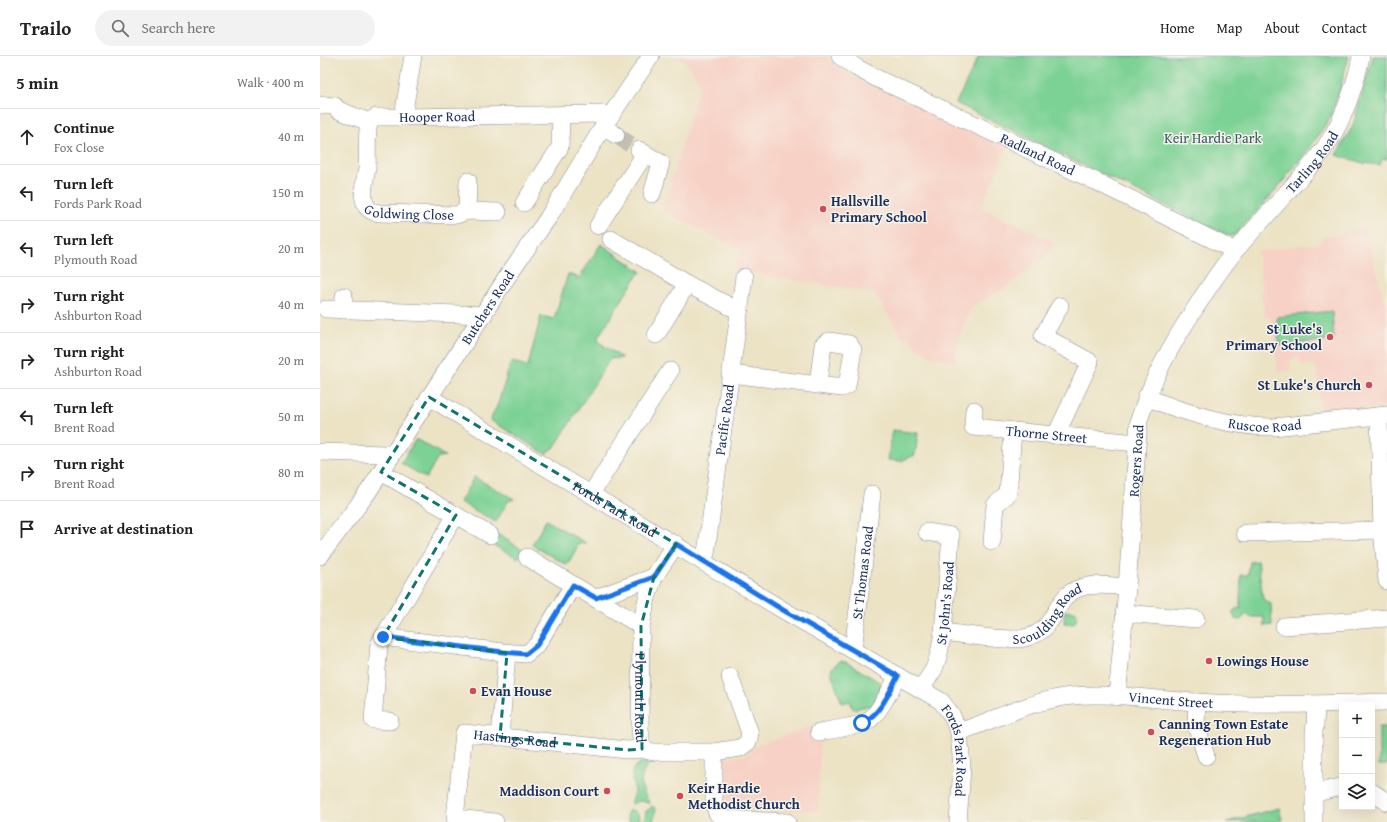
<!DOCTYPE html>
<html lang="en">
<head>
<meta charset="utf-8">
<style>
	:root { --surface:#fff; --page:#f2f2f2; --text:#202124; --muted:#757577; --line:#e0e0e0 }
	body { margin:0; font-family:"Gentium Book Plus",serif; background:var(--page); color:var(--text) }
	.controls { position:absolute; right:12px; bottom:12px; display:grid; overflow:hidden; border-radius:0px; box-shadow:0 4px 16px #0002 }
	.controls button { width:36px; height:36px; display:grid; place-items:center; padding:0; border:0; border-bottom:1px solid var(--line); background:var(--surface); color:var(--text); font:20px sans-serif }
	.stop { position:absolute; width:12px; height:12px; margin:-9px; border:3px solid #1a73e8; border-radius:50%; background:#fff }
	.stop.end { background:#1a73e8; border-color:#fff; box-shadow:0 1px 4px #0008 }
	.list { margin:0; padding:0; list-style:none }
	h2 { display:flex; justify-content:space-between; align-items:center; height:52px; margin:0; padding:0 16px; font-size:17px }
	h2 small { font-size:13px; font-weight:400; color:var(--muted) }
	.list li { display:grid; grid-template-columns:26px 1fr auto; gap:12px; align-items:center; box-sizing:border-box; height:56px; padding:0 16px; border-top:1px solid var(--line) }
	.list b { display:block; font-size:15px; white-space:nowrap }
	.list p { margin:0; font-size:13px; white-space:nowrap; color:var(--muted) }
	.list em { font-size:13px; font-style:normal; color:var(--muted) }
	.icon { flex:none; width:22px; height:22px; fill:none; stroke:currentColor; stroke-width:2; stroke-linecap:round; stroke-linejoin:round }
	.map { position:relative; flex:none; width:1067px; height:766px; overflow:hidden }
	header { display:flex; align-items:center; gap:24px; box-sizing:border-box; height:56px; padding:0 20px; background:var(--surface); border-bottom:1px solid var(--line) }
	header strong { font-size:19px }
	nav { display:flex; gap:22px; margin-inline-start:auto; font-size:14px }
	.search { width:280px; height:36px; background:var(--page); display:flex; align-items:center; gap:10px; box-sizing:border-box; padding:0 14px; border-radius:22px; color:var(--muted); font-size:15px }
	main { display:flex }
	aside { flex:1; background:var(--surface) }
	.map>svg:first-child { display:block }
	.built { fill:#f7d1c6 }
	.green { fill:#7cd194; stroke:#4c8079 }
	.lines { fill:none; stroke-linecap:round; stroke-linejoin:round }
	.minor-tunnel { stroke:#c2bfb0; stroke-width:17; stroke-dasharray:17 8; stroke-linecap:butt }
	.minor-casing { stroke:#848992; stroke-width:18 }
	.minor { stroke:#fff; stroke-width:17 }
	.route { stroke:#1a73e8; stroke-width:5 }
	.marked { fill:none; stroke:#0f766e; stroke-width:3; stroke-dasharray:8 5; stroke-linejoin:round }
	.poi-dot { fill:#d1495b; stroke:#f7f3e8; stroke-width:1.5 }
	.labels { text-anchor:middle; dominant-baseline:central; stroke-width:3; stroke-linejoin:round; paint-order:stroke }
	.street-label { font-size:14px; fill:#1b2f5e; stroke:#f7f3e8 }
	.park-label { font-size:14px; fill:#33586c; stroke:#f7f3e8 }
	.poi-label { font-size:14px; font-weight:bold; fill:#1b2f5e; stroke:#f7f3e8; text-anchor:start }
</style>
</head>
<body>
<header>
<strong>Trailo</strong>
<div class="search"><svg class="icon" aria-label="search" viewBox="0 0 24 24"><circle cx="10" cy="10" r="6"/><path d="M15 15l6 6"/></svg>Search here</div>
<nav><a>Home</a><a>Map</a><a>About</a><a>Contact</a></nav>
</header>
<main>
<aside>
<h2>5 min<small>Walk · 400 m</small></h2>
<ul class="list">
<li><svg class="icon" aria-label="ahead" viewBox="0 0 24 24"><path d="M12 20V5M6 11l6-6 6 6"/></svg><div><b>Continue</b><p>Fox Close</p></div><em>40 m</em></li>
<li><svg class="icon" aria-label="left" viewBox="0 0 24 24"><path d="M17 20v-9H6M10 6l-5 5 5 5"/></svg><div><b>Turn left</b><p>Fords Park Road</p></div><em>150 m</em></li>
<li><svg class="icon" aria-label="left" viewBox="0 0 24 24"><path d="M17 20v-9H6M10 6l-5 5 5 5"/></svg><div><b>Turn left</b><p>Plymouth Road</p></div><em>20 m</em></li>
<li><svg class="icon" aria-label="right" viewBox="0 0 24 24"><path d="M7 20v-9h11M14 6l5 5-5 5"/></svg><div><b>Turn right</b><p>Ashburton Road</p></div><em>40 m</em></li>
<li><svg class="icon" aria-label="right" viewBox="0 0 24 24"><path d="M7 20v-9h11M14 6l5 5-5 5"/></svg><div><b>Turn right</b><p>Ashburton Road</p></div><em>20 m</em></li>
<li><svg class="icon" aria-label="left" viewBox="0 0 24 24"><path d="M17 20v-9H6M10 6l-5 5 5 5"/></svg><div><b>Turn left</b><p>Brent Road</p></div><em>50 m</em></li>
<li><svg class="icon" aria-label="right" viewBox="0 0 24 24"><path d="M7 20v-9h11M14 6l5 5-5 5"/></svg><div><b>Turn right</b><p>Brent Road</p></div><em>80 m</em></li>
<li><svg class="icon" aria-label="arrive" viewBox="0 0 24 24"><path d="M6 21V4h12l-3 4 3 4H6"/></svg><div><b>Arrive at destination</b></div></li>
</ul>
</aside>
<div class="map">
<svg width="1067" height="766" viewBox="0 0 1067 766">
	<rect width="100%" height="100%" fill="#f7f3e8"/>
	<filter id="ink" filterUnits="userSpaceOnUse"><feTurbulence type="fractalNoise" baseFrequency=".025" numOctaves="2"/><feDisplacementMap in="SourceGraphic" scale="8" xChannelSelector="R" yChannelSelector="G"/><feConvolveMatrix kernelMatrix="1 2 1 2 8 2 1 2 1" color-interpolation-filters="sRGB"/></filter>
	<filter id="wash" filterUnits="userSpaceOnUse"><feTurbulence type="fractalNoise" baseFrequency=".012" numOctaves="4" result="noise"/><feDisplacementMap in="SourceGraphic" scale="16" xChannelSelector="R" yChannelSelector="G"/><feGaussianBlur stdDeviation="0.9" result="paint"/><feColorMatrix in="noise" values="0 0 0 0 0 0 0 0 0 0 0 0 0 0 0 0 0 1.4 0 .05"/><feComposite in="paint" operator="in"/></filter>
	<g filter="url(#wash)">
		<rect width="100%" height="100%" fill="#ece3c5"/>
		<path class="built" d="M355 0H508L513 7 534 22 688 90 661 152 733 185 726 200 687 231 653 250 638 283 635 306 612 300 595 290 586 279 585 285 554 237 413 214 422 194 342 155 380 29 369 8Z
			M1045 172 1064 244 1067 247V350L997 359 1001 355 996 310 992 308 980 309 979 301 970 303 971 314 958 316 950 261H944L941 235 943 234 942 229 937 195 1000 187 1002 182Z
			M493 670 496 679 500 681 498 755 404 753 401 750V704L405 702 424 700 437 689Z"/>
		<path class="green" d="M659 0H1029L1020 32 1011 60 992 89 955 135 917 177 912 180 905 178 636 47Z
			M1053 0H1067V103H1062L1060 109 1043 107 1016 99 1033 70Z
			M281 188 322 216 319 217 278 281 279 286 302 302 290 303 234 392 228 395 226 398 170 364 178 348 191 306 208 310 221 260 234 263 248 218 260 222 265 213Z
			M1012 255 1014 284 959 289 957 261Z
			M572 374 598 377 595 399 581 405 568 404Z
			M96 383 125 400 118 401 106 422 81 407Z
			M154 421 194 443 188 445 176 466 140 446Z
			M226 464 266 487 259 488 247 509 212 489Z
			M174 476 203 494 198 502 169 487Z
			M938 505 943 543 951 548 952 569 944 570V561H930L925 557 924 561 920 564 916 563 913 559V555L918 552 921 553 920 548 921 519H928L930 506Z
			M745 555H755L757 558 756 565H754V568L744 567Z
			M520 605 526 606 561 627V635L552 649 533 653 530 645 522 647 511 616 512 612Z
			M1059 671H1067V709H1059Z
			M323 706 328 709C317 724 321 733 330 748 323 744 317 744 311 749 312 745 314 740 314 736 315 724 305 712 323 706Z
			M332 750 336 753 333 766H324L323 763 325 761 326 755 329 754Z
			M959 752 962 764 955 766H907Z
			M310 753 318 758 320 766H309L307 761 308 755Z"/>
	</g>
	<g filter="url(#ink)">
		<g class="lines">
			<path class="minor-tunnel" d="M296 79 319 94"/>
			<g class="minor-casing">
				<g id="minor">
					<path id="s1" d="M520 0 537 12 556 22 775 125 915 195"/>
					<path id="s2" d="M0 49 15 50 18 54 49 66 56 61H83L284 58 290 61"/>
					<path d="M83 61 93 0"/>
					<path id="s3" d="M49 66C46 81 48 97 47 113 45 123 41 137 45 147 47 154 53 156 59 157L136 159 147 155 178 156"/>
					<path d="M283 71 296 79"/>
					<path d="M319 94 341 107 332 138"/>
					<path d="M204 147 240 91 241 59"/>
					<path d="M147 155 148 125"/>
					<path d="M278 170 325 98"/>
					<path d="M291 183 367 228 413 252 420 253"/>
					<path d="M6 253 164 259"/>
					<path d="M23 254 24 240"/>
					<path d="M336 279 367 228"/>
					<path d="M411 318 522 332 527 330 533 294 529 288 509 285 503 289 498 328"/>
					<path id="s4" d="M109 341 463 554 621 645 631 658 639 676 642 712 638 766"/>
					<path id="s5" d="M826 341C862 356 915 372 954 371L1067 359"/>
					<path id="s6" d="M654 354 653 371 817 387"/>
					<path d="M1059 360 1062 474 1067 525"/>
					<path d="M736 379 770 306 723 280 740 250"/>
					<path d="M0 396 65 398 71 401"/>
					<path d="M61 416 170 479"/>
					<path d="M271 438 350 315"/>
					<path d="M925 477 1067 474"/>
					<path d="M672 486 675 449 688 438 693 375"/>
					<path id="s7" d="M356 488 334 521 327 542 321 570 320 672 322 693 333 696H394L420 692 428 686 430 677 410 621"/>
					<path id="s8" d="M0 500 48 436 193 212 228 162 283 71 331 0"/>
					<path d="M207 501 321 570"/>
					<path id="s9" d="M383 505 386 497 424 221"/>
					<path d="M276 542 334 521"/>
					<path d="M804 557 876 563"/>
					<path d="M964 570 1067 562"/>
					<path id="s10" d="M623 576C642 578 692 587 708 581 715 579 722 575 726 570 740 554 740 535 767 530 779 528 794 530 807 531"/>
					<path d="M63 581 183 596 206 598 217 589 253 529"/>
					<path id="s11" d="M533 594 552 438"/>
					<path id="s12" d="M601 633 614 613 619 598 623 576 631 480 607 476"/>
					<path id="s13" d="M797 641 807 531 819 364C832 322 853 285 878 248 889 230 901 213 914 196 932 175 951 155 969 134 983 119 998 103 1009 85 1023 64 1037 25 1041 0"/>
					<path d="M877 646 876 669 886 700"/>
					<path d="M70 665 53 664 59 588 136 459"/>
					<path d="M499 676C511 674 539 670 548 665 559 658 571 632 578 620"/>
					<path id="s14" d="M639 676C676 663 713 644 752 640 791 636 836 644 876 646 940 650 1003 648 1067 646"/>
					<path d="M180 681 187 597"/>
					<path d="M394 696V749L397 757 403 763 467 766"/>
					<path d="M1052 736 1067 746"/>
					<path d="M994 737C1004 736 1012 732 1022 731"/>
					<path id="s15" d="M175 766 135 762 144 677 307 694 322 693"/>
					<path d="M994 766V675L995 669 996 649"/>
				</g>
			</g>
			<use href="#minor" class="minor"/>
		</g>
	</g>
	<g class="lines" filter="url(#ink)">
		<path class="route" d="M63 581 183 596 206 598 217 589 253 529 276 542 334 521 356 488 463 554 578 620C569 637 560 659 542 667"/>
	</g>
	<path class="marked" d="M109 341 356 488 334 521 321 570 322 693 307 694 180 681 187 597 63 581 136 459 61 416Z"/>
	<g class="poi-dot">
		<circle cx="503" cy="153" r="4"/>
		<circle cx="1010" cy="281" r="4"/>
		<circle cx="1049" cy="329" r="4"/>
		<circle cx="889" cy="605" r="4"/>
		<circle cx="153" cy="635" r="4"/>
		<circle cx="831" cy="676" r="4"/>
		<circle cx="287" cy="735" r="4"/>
		<circle cx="360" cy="740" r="4"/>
	</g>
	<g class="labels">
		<g class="street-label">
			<text stroke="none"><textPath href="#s2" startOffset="123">Hooper Road</textPath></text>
			<text stroke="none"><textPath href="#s1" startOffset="221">Radland Road</textPath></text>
			<text stroke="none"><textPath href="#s13" startOffset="591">Tarling Road</textPath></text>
			<text stroke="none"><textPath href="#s3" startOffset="130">Goldwing Close</textPath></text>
			<text stroke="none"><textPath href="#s8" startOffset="300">Butchers Road</textPath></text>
			<text stroke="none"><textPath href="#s9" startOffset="143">Pacific Road</textPath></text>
			<text stroke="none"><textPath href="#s5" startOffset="123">Ruscoe Road</textPath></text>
			<text stroke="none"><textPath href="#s6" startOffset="91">Thorne Street</textPath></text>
			<text stroke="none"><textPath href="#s13" startOffset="237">Rogers Road</textPath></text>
			<text stroke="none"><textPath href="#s4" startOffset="217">Fords Park Road</textPath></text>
			<text stroke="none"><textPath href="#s11" startOffset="78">St Thomas Road</textPath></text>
			<text stroke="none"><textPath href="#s12" startOffset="91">St John's Road</textPath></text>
			<text stroke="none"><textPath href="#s10" startOffset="115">Scoulding Road</textPath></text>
			<text stroke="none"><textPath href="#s7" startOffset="162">Plymouth Road</textPath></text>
			<text stroke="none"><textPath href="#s14" startOffset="218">Vincent Street</textPath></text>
			<text stroke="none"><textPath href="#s15" startOffset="177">Hastings Road</textPath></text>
			<text stroke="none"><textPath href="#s4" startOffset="649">Fords Park Road</textPath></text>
		</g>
		<g class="park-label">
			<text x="893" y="82">Keir Hardie Park</text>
		</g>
		<g class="poi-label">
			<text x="511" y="145">Hallsville<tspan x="511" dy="16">Primary School</tspan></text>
			<text x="1002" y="273" text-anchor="end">St Luke's<tspan x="1002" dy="16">Primary School</tspan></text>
			<text x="1041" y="329" text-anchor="end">St Luke's Church</text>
			<text x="897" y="605">Lowings House</text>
			<text x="161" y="635">Evan House</text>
			<text x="839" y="668">Canning Town Estate<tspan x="839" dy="16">Regeneration Hub</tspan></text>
			<text x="368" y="732">Keir Hardie<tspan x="368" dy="16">Methodist Church</tspan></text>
			<text x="279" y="735" text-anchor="end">Maddison Court</text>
		</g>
	</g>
</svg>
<div class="controls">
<button>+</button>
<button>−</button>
<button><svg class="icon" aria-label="layers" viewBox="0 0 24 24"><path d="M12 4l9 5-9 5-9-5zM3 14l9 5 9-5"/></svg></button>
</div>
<div class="stop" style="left:542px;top:667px"></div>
<div class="stop end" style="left:63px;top:581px"></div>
</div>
</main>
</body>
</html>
